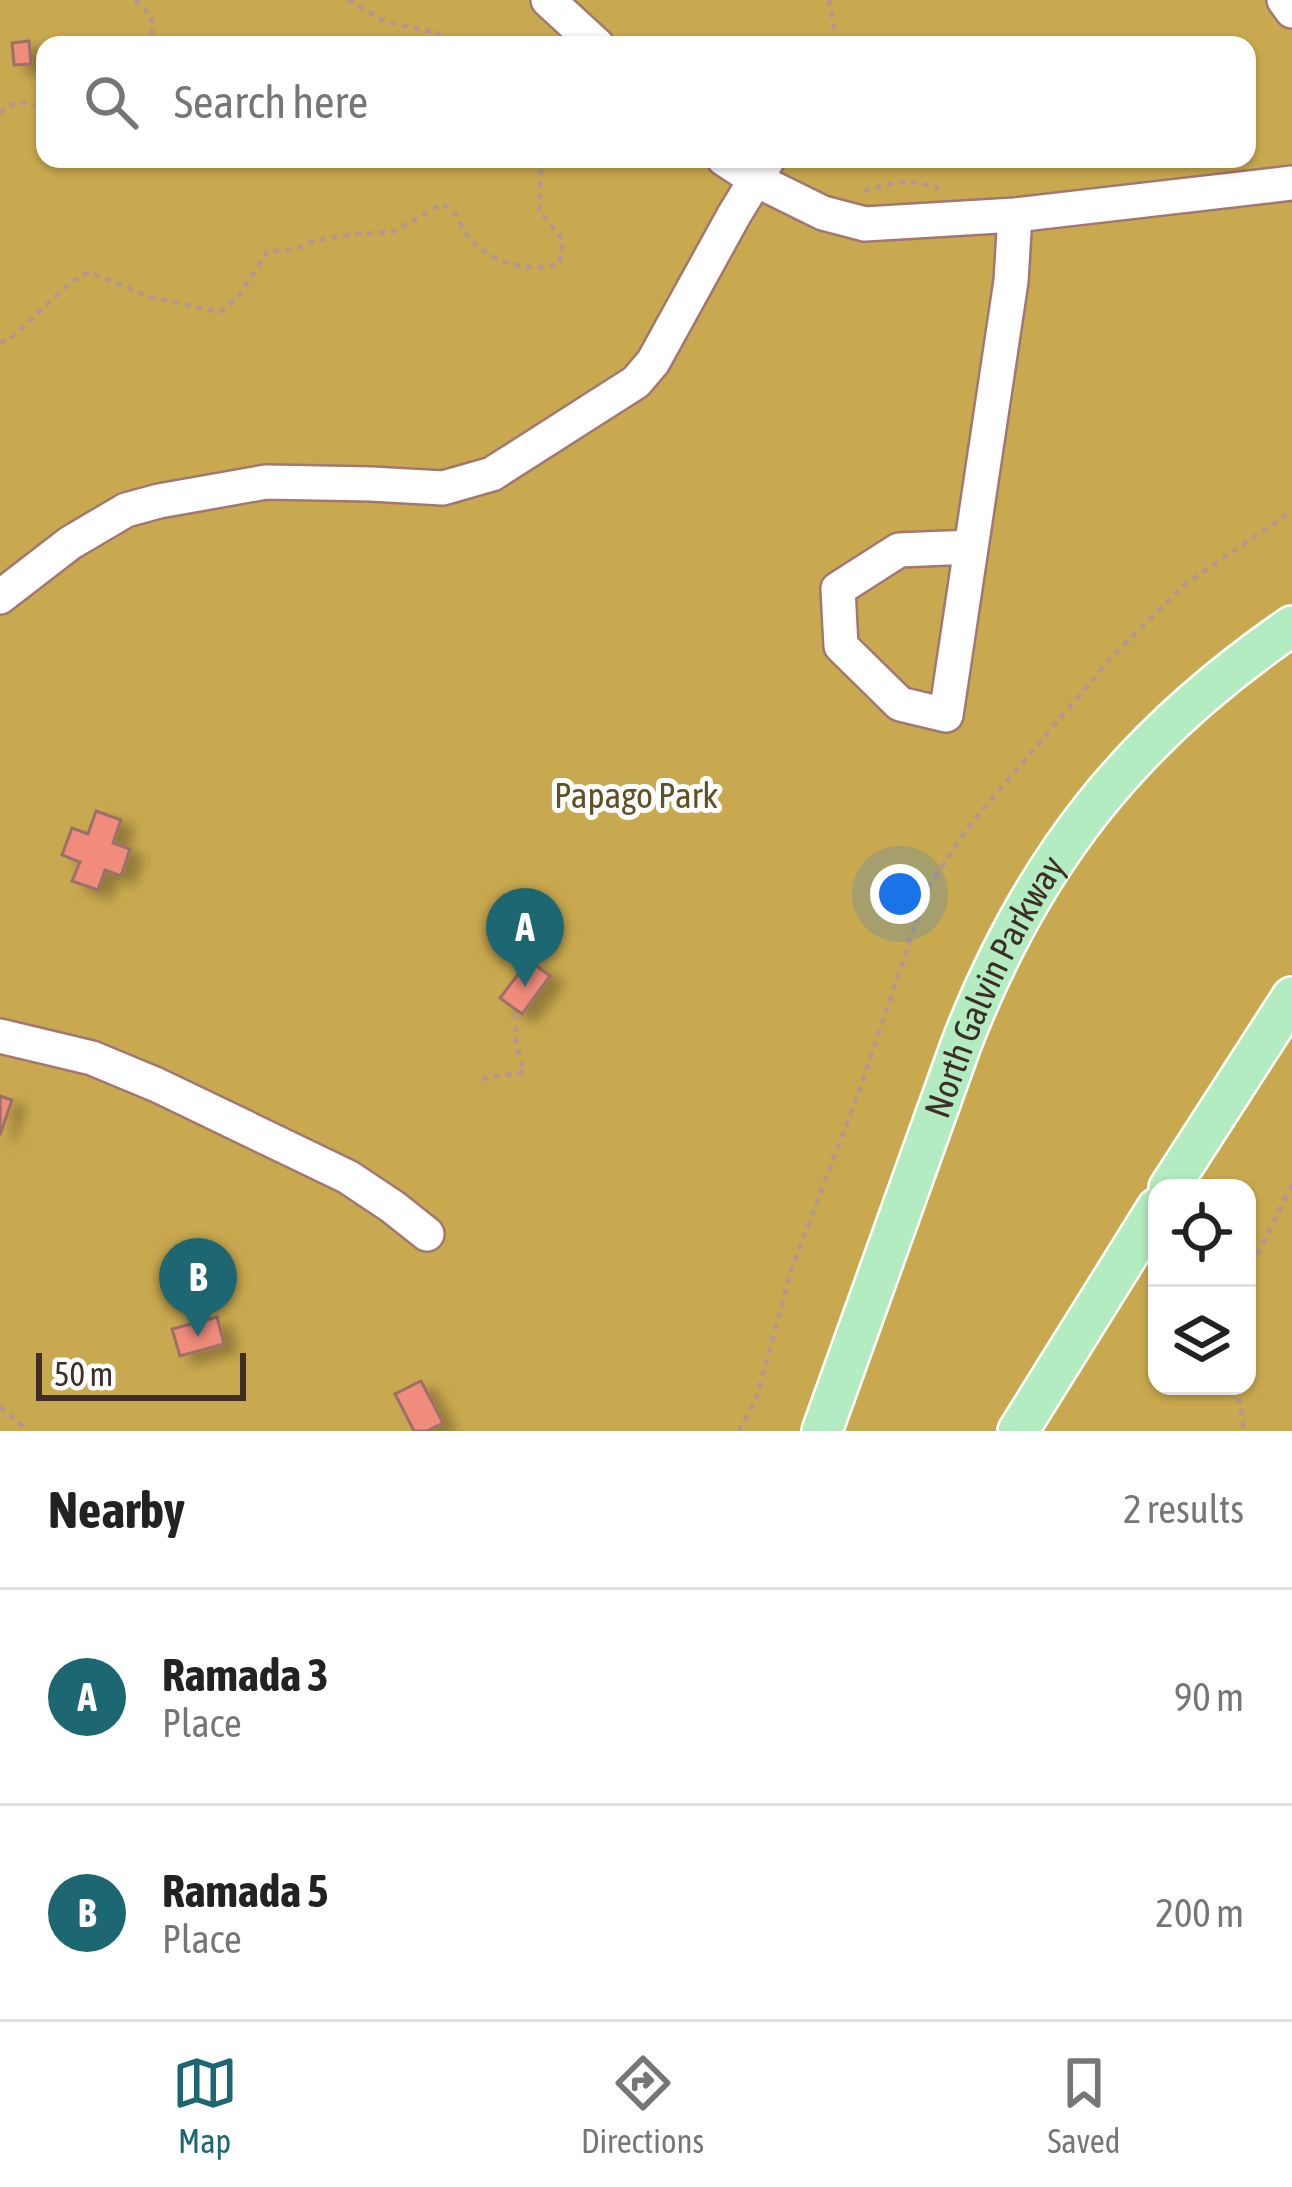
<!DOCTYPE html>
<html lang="en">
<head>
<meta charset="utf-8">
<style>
	:root { --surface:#fff; --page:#f2f2f2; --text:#222; --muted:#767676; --line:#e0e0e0; --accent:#1d6773 }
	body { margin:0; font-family:"Asap Condensed",sans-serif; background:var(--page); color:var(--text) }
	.controls { position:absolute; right:36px; bottom:36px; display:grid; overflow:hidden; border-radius:24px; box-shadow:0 3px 9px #0004 }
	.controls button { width:108px; height:108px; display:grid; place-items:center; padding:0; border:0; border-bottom:3px solid var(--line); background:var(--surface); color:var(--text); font:60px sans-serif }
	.scale { position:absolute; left:36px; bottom:30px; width:210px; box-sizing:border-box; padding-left:12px; border:6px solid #3f2d29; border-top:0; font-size:33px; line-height:42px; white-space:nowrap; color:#3f2d29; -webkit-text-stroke:9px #fff; paint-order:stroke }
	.you { position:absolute; left:900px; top:894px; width:42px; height:42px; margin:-30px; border:9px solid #fff; border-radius:50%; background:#1a73e8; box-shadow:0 0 0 18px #1a73e833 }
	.badge { display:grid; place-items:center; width:78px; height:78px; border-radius:50%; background:var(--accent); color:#fff; font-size:39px; font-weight:700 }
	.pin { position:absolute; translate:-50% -99px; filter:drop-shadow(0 3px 6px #0008) }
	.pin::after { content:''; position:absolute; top:63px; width:42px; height:36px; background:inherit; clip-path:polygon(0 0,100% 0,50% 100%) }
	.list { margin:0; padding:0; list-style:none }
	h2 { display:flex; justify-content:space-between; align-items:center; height:156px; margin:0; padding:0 48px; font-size:51px }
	h2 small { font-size:39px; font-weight:400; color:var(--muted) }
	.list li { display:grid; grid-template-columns:78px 1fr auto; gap:36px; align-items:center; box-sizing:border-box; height:216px; padding:0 48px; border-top:3px solid var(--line) }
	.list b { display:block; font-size:45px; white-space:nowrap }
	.list p { margin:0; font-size:39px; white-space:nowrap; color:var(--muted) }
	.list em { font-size:39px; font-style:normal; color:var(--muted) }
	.icon { flex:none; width:66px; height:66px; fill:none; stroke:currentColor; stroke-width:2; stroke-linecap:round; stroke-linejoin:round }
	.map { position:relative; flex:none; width:1292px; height:1431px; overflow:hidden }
	.search { position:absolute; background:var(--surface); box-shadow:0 3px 9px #0004; left:36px; right:36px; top:36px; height:132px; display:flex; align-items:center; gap:30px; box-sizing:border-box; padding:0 42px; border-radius:24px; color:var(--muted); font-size:45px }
	.sheet { height:588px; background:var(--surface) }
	nav { display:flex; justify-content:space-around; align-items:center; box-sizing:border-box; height:168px; border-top:3px solid var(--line); background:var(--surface); font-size:33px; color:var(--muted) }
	nav a { display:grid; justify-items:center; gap:6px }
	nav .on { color:var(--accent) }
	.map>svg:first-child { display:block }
	.green { fill:#c9a94f; fill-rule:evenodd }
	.building { fill:#f18c7c; stroke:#9b7068; stroke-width:3; filter:url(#shadow) }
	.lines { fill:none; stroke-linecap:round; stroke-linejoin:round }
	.minor-casing { stroke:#a3776f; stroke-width:38 }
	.major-casing { stroke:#fff; stroke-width:44 }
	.path { stroke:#b69691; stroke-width:4.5; stroke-dasharray:6 6; stroke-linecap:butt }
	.minor { stroke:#fff; stroke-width:33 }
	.major { stroke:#b3ecc0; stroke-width:39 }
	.labels { text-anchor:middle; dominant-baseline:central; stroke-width:10; stroke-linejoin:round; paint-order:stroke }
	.park-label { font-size:36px; fill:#5f5026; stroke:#fff }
	.street-label { font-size:36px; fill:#3f2d29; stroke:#fff }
</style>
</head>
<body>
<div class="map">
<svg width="1292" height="1431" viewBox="0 0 1292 1431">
	<defs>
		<filter id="shadow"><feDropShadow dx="13" dy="8" stdDeviation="6" flood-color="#0004"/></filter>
	</defs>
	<rect width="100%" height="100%" fill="#fbd3cc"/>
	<path class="green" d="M0 0H1292V1431H0ZM45 45H1247V159H45ZM1157 1188H1247V1386H1157Z"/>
	<path class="building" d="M29 41 31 64 14 65 12 43Z
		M96 811 121 820 113 843 130 849 121 876 105 870 98 890 72 881 80 862 62 855 72 828 88 834Z
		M529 960 550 976 522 1014 500 998Z
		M0 1096 12 1100 0 1135Z
		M217 1317 224 1344 180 1356 172 1329Z
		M421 1381 443 1423 427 1431H414L395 1394Z"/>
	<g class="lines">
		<g class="minor-casing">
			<path id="minor" d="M548 0 597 45
				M1284 0 1292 11
				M724 159 756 180 823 213 865 224 1015 215 1292 183
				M971 547 899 550 838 589 841 646 900 704 946 715 1011 281 1015 215
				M0 597 70 543 126 510 159 501 266 482 371 484 443 488 492 474 636 382 653 362 734 215 768 159
				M0 1036 92 1058 157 1085 348 1177 393 1207 427 1234"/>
		</g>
		<g class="major-casing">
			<g id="major">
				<path d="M1169 1188 1292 997"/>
				<path id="s1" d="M822 1431 962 1042C1033 860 1131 737 1292 626"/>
				<path d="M1018 1431 1157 1208"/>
			</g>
		</g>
		<path class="path" d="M135 0 145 9 154 24 151 38 145 45
			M348 0 386 22 438 33 442 41 440 45
			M829 0 835 34
			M0 113C15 99 27 102 45 108
			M864 191C894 182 909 178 939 188
			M0 342 9 340 71 282 89 272 150 297 220 312 238 297 268 251 293 250 314 241 352 234 392 232 442 204C465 217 456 223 471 240 493 264 529 272 560 264L563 240 539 210 541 172 523 162 502 159
			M482 1079 524 1072 516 1042V1013
			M1247 1276 1292 1184
			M1237 1386 1244 1431
			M0 1407 29 1431
			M739 1431 756 1399 792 1268 858 1094 928 888 968 827 1112 657 1184 585 1292 511"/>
		<use href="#minor" class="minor"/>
		<use href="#major" class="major"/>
	</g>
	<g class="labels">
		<g class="park-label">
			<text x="636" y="795">Papago Park</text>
		</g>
		<g class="street-label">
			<text stroke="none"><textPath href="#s1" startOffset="477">North Galvin Parkway</textPath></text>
		</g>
	</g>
</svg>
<div class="controls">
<button><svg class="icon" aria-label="locate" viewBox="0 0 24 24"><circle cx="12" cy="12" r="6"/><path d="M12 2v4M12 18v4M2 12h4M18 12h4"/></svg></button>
<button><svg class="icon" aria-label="layers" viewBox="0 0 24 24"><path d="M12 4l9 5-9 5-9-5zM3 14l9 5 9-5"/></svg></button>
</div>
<div class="scale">50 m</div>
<div class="you"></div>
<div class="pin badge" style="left:525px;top:987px">A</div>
<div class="pin badge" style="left:198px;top:1337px">B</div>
<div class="search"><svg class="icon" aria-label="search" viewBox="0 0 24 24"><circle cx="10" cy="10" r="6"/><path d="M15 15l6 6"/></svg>Search here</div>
</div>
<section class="sheet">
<h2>Nearby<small>2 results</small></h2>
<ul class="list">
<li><span class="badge">A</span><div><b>Ramada 3</b><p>Place</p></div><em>90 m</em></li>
<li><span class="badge">B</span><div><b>Ramada 5</b><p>Place</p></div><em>200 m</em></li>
</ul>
</section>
<nav>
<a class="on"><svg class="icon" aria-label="map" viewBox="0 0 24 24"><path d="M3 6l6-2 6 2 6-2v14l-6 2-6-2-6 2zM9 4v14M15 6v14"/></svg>Map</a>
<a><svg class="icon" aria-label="directions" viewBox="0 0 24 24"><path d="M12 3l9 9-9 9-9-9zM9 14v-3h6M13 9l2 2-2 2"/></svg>Directions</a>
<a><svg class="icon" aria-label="saved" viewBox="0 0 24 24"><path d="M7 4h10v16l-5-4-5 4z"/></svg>Saved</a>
</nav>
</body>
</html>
